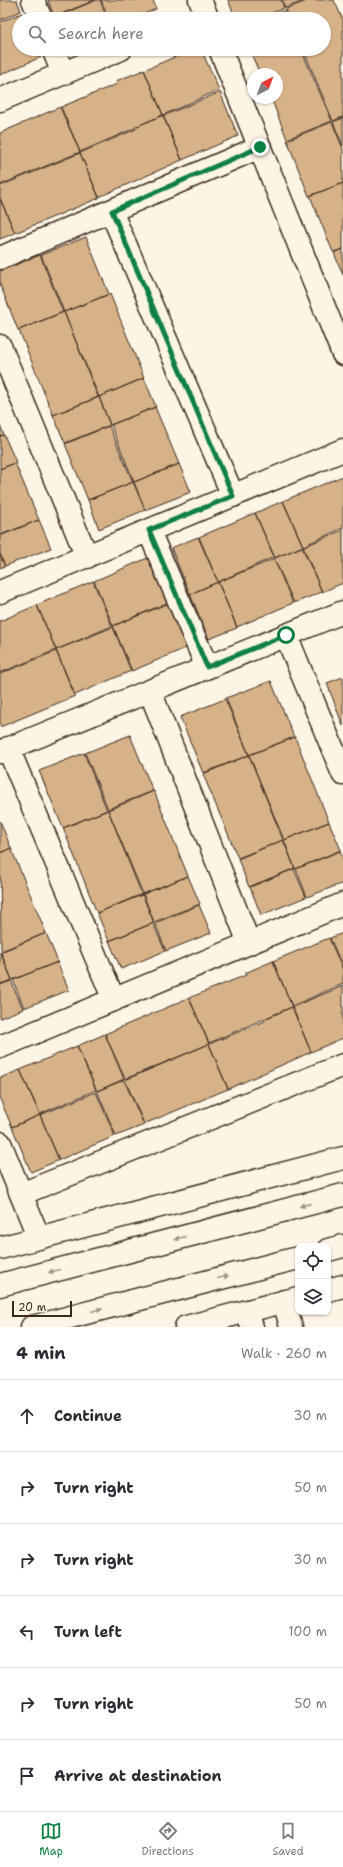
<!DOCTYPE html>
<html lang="en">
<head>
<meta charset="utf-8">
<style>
	:root { --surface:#fff; --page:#f7f7f7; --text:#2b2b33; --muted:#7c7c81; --line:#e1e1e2; --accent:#0b8043 }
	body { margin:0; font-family:"Shantell Sans",sans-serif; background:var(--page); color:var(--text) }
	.controls { position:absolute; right:12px; bottom:12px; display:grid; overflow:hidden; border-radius:8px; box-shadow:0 1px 3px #0004 }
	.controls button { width:36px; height:36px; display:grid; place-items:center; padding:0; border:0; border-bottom:1px solid var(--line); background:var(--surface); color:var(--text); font:20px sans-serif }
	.compass { position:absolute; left:247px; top:68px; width:36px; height:36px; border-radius:50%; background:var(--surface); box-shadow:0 1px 3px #0004; rotate:41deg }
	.scale { position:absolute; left:12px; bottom:10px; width:60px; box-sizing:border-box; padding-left:4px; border:2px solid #3b2a1e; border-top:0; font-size:11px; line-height:14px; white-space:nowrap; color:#3b2a1e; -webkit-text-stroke:3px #fcf5e5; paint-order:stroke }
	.stop { position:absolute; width:12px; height:12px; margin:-9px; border:3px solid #0b8043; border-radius:50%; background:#fff }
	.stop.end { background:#0b8043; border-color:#fff; box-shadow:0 1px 4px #0008 }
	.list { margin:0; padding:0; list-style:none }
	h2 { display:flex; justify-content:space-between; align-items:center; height:52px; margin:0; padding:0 16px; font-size:17px }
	h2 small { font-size:13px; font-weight:400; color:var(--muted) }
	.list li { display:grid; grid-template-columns:26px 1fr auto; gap:12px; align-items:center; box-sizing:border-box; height:72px; padding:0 16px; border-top:1px solid var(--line) }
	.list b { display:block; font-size:15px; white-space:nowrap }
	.list em { font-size:13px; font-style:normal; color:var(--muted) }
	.icon { flex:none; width:22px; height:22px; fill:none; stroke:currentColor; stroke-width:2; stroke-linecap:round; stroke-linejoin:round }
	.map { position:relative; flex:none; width:343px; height:1327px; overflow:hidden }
	.search { position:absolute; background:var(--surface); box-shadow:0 1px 3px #0004; left:12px; right:12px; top:12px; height:44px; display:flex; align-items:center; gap:10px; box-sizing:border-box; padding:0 14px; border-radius:22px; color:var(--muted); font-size:15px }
	.sheet { height:484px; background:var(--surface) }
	nav { display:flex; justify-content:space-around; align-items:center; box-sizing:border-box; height:56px; border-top:1px solid var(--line); background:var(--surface); font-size:11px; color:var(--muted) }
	nav a { display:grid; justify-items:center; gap:2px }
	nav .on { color:var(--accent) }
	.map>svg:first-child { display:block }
	.building { fill:#d7b288; stroke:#3b2a1e }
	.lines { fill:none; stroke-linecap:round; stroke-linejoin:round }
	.minor-casing { stroke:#3b2a1e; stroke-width:25 }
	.tertiary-casing { stroke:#3b2a1e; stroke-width:25 }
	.secondary-casing { stroke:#3b2a1e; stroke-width:25 }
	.minor { stroke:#fcf5e5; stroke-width:22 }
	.tertiary { stroke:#fcf5e5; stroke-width:22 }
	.secondary { stroke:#fcf5e5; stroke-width:22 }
	.oneway { fill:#9c9082 }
	.route { stroke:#0b8043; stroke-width:5 }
</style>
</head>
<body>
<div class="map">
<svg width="343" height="1327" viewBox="0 0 343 1327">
	<rect width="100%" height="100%" fill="#fcf5e5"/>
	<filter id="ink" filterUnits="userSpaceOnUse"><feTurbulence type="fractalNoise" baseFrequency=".025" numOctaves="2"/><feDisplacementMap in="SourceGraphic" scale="8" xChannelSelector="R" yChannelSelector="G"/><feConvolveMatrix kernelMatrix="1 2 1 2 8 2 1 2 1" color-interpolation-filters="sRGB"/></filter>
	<g filter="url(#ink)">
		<path class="building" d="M0 0H17L21 11 0 20Z
			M48 0H95L54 17Z
			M97 0H100L107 19H56L55 17Z
			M101 0H153L156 9 132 19H109Z
			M228 0H281L284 8 258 19H236Z
			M282 0H306L285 8Z
			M309 0H334L343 20V117L333 121 303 49H324V19H290L286 9Z
			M285 10 288 19H261Z
			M22 13 25 19H19V49H37L41 57 0 75V22Z
			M194 49H201L219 90 163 115 144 70Z
			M249 49H301L332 121 287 139 271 98H277V74H260Z
			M144 70 163 115 135 127 163 115 182 160 99 197 80 153 136 129 135 128 80 152 61 107 117 84 116 81Z
			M220 92 238 136 182 160 163 116Z
			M60 107 80 152 0 185V133Z
			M343 118V146L333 122Z
			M332 122 343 149V183L309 196 287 140Z
			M80 153 99 198 15 233 0 198V186Z
			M343 183V249L333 252 310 196Z
			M0 199 15 233 0 239Z
			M86 237 109 294 64 312 41 255Z
			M343 249V275L334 253Z
			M40 255 63 312 18 330 0 284V271Z
			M110 294 144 378 99 397 64 312Z
			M64 312 98 397 53 415 19 330Z
			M144 378 156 407 110 425 99 397Z
			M99 397 110 425 65 443 53 415Z
			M155 407 179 464 134 482 111 425Z
			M0 425 4 435 0 436Z
			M109 426 133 482 88 500 65 444Z
			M4 435 16 462 0 469V436Z
			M15 463 39 520 0 535V469Z
			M179 464 191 492 145 510 134 482Z
			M343 476V528L303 546 283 501Z
			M133 482 145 510 99 529 88 500Z
			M283 501 303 546 275 558 255 513Z
			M255 513 274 557 218 582 199 537Z
			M39 520 51 548 5 566 0 554V536Z
			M343 530V583L322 592 303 547Z
			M198 537 218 582 190 594 171 548Z
			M302 547 322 592 294 603 274 558Z
			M0 554 5 566 0 568Z
			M150 557 169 602 113 626 94 581Z
			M274 559 293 603 237 627 218 582Z
			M93 581 112 626 56 650 37 605Z
			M218 582 237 628 209 639 190 594Z
			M169 603 188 647 132 671 113 626Z
			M37 605 56 650 0 673V621Z
			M113 627 131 671 75 695 56 650Z
			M56 651 75 696 0 727V674Z
			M343 677V726L327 683Z
			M271 681 294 737 249 755 226 698Z
			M225 699 249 755 203 773 180 717Z
			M130 735 153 791 108 809 85 753Z
			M295 737 329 822 284 840 249 755Z
			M84 753 107 810 63 828 39 771Z
			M249 755 283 840 238 858 203 774Z
			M154 791 188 876 143 894 108 810Z
			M108 810 142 895 97 913 63 828Z
			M0 821 11 848 0 853Z
			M329 822 341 850 295 869 284 840Z
			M283 840 295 868 249 887 238 859Z
			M11 848 46 933 1 951 0 853Z
			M340 851 343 858V883L307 897 296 869Z
			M294 869 306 897 261 915 250 887Z
			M188 876 200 904 154 922 143 894Z
			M142 894 154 923 109 941 97 913Z
			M199 905 211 933 166 951 155 923Z
			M153 923 165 951 121 969 109 941Z
			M46 933 58 962 12 980 1 952Z
			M343 933V968L330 938Z
			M329 938 343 970V984L292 1006 273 961Z
			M0 952 12 980 0 984Z
			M273 961 292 1007 264 1019 292 1007 311 1052 228 1089 209 1044 265 1021 264 1019 209 1043 189 998 246 975 245 973Z
			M57 962 69 990 24 1008 13 980Z
			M11 981 23 1009 0 1018V985Z
			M343 986V1038L311 1052 292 1007Z
			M189 998 209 1044 125 1079 105 1034Z
			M105 1034 124 1079 97 1091 77 1046Z
			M209 1044 228 1089 144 1124 125 1080Z
			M77 1046 96 1090 40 1114 20 1070Z
			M20 1070 40 1115 12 1127 0 1099V1078Z
			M124 1080 144 1125 116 1136 97 1091Z
			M96 1092 115 1136 59 1160 40 1115Z
			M40 1115 59 1160 31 1172 12 1127Z"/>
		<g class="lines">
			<g class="minor-casing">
				<path id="minor" d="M33 0 41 19
					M200 0 208 19
					M53 49 63 73
					M220 49 343 354
					M0 100 121 49
					M111 211 233 496
					M0 258 260 147
					M0 346 87 557
					M149 531 207 667
					M0 592 343 450
					M286 635 343 774
					M150 691 249 943
					M8 748 114 1000
					M0 752 343 612
					M0 1047 343 904
					M0 1143 39 1238
					M21 1194 343 1065
					M0 1248 343 1158
					M328 1290 343 1286
					M186 1327 298 1298"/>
			</g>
			<g class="tertiary-casing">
				<path id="tertiary" d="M284 1301 291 1327
					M247 1311 252 1327"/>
			</g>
			<g class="secondary-casing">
				<path id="secondary" d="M328 1250 343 1246
					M0 1285 343 1195
					M32 1327 298 1258"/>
			</g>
			<use href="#minor" class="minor"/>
			<use href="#tertiary" class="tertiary"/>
			<use href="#secondary" class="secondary"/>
		</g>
		<defs><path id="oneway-solid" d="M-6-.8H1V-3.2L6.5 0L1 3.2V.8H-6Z"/></defs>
		<g class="oneway">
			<use href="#oneway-solid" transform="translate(305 1205) rotate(165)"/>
			<use href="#oneway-solid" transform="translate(180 1238) rotate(165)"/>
			<use href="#oneway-solid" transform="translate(54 1271) rotate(165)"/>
			<use href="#oneway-solid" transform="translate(223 1277) rotate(-15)"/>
			<use href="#oneway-solid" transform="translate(97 1310) rotate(-15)"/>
		</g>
	</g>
	<g class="lines" filter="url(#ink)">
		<path class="route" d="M260 147 112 211 233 496 149 530 207 667 286 635"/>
	</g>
</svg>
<div class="controls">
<button><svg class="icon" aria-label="locate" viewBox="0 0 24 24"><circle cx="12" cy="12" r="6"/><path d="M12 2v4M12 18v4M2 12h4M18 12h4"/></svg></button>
<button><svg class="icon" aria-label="layers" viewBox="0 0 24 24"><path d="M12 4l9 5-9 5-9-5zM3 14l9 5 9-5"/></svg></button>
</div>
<svg class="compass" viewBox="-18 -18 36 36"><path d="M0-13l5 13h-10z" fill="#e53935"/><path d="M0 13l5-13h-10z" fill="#7c7c81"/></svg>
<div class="scale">20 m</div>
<div class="stop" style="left:286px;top:635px"></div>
<div class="stop end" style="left:260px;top:147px"></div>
<div class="search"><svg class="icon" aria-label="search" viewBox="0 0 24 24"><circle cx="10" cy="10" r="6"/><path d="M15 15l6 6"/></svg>Search here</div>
</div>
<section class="sheet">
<h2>4 min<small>Walk · 260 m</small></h2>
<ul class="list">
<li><svg class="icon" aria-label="ahead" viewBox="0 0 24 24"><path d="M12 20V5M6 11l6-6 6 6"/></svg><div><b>Continue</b></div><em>30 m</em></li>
<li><svg class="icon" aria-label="right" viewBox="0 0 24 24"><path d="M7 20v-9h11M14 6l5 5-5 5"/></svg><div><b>Turn right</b></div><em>50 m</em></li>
<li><svg class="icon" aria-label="right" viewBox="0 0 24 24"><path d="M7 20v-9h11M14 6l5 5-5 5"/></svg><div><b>Turn right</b></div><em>30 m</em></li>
<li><svg class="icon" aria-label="left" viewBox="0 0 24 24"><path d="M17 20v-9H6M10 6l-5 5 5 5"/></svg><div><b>Turn left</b></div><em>100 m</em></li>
<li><svg class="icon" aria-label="right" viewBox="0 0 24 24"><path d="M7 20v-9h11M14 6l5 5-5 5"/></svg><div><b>Turn right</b></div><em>50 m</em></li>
<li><svg class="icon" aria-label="arrive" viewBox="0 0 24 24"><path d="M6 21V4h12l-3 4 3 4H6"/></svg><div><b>Arrive at destination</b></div></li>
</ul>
</section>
<nav>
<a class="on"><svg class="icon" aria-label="map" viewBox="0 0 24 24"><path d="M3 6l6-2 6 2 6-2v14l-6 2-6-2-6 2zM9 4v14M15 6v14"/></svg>Map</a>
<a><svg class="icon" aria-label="directions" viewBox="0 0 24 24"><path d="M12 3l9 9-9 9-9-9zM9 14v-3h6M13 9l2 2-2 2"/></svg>Directions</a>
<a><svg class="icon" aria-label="saved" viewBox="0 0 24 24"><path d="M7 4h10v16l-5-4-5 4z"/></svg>Saved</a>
</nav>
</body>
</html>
